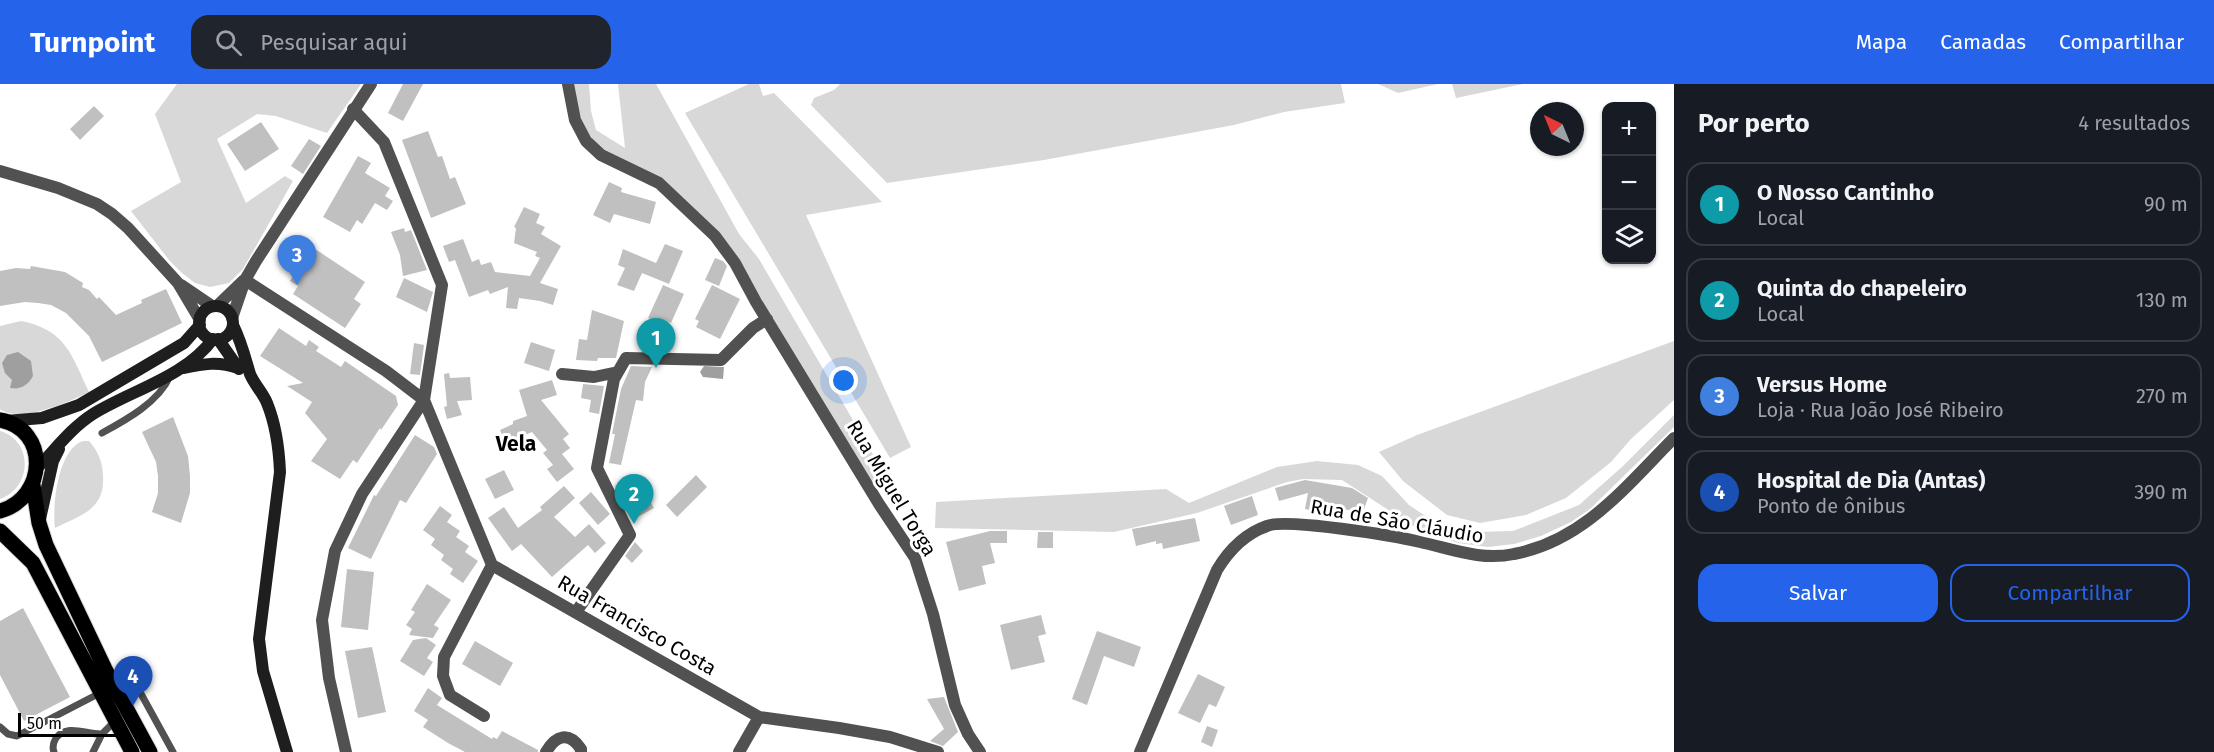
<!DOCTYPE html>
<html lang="pt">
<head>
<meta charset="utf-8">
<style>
	:root { --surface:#171b24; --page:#20242c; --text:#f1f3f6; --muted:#9ea1a6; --line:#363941; --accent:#2563eb }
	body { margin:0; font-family:"Fira Sans",sans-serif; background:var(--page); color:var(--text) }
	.controls { position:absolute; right:18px; top:18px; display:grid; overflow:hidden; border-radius:12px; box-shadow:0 2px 4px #0004 }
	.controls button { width:54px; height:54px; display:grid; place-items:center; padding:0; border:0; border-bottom:2px solid var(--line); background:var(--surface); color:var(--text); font:30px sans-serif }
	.compass { position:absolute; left:1530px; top:18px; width:54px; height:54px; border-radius:50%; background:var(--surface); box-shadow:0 2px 4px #0004; rotate:317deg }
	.scale { position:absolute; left:18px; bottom:15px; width:102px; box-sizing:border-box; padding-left:6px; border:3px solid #000; border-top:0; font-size:16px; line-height:21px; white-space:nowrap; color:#000; -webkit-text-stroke:4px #fff; paint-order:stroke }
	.you { position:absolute; left:844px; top:297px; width:21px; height:21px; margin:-15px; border:4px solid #fff; border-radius:50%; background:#1a73e8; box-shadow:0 0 0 9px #1a73e833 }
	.badge { display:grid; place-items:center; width:39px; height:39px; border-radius:50%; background:var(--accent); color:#fff; font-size:20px; font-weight:700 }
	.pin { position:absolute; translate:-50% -50px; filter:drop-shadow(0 2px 3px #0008) }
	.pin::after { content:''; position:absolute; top:32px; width:21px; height:18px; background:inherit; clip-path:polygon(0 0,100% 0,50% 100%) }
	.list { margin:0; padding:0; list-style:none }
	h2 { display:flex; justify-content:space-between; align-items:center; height:78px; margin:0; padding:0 24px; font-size:26px }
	h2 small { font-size:20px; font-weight:400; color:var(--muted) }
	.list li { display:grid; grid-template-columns:39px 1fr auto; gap:18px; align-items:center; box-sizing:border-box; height:84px; margin:0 12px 12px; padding:0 12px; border:2px solid var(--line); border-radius:18px }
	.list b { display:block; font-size:22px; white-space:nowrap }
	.list p { margin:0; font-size:20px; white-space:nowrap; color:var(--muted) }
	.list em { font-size:20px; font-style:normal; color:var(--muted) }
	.actions { display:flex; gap:12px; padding:18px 24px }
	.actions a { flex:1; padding:14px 0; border:2px solid var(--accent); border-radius:18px; text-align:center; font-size:21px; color:var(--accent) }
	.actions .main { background:var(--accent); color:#fff }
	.icon { flex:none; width:33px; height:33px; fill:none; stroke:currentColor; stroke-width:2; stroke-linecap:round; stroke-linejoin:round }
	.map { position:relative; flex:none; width:1674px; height:668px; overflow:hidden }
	header { display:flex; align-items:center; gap:36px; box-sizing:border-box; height:84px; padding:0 30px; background:var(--accent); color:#fff }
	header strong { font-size:28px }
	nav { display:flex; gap:33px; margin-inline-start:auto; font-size:21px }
	.search { width:420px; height:54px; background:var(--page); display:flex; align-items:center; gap:15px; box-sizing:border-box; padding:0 21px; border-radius:18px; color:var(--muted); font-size:22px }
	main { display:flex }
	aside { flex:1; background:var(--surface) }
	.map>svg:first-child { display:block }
	.green { fill:#d8d8d8 }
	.water { fill:#9f9f9f }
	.building { fill:#c0c0c0 }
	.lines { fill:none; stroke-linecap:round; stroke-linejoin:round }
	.primary-casing { stroke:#dbdbdb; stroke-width:17 }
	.service { stroke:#515151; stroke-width:7 }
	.minor { stroke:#515151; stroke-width:12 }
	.tertiary { stroke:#515151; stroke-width:12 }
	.secondary { stroke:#1e1e1e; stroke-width:12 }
	.primary { stroke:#000; stroke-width:15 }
	.labels { text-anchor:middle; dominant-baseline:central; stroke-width:6; stroke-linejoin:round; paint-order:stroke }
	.street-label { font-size:20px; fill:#000; stroke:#fff }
	.neighbourhood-label { font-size:21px; font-weight:bold; fill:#000; stroke:#fff }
</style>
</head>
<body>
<header>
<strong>Turnpoint</strong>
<div class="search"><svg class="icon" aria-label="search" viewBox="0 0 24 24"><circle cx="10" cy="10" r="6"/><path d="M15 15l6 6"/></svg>Pesquisar aqui</div>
<nav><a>Mapa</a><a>Camadas</a><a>Compartilhar</a></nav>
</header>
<main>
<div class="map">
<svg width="1674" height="668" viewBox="0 0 1674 668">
	<rect width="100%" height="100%" fill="#fff"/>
	<path class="green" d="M177 0H361L327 49 276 32 257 30 217 55 246 119 285 92 293 97 243 185 229 199 210 203 195 199 182 189 169 176 131 127 181 98 155 30Z
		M573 0H589L591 27 596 46 625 64 618 0H656L739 150 759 175 885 391 872 399 759 214 740 176 730 162 719 149 590 56 582 42Z
		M749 0H759L763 12 774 9 882 118 806 131 911 363 890 374 685 29Z
		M840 0H1341L1345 19 1284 28 1234 41 1044 76 887 99 811 21 814 14 834 6Z
		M1378 0H1438L1398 9Z
		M1452 0H1523L1456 14Z
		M21 237C66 246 71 270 89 308 69 318 20 340 0 325V242Z
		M1674 257V316L1631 355 1611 378 1566 414 1526 431 1480 439 1447 431 1403 397 1379 368 1417 351Z
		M1674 331V343L1590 425 1571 438 1541 452 1514 460 1488 463 1458 459 1421 447 1342 396 1303 395 1287 398 1197 429 1114 448 935 444 936 418 1166 405 1189 419 1277 383 1317 377 1358 381 1382 392 1409 421 1436 439 1476 448 1513 447 1579 421 1623 382Z
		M0 347C34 357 32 404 0 415Z
		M83 357H89C98 367 103 379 103 392 105 426 81 431 55 444 52 421 58 365 83 357Z"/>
	<path class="water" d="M18 268 31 277 33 292C28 301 21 306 10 304L12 296 5 289 2 279 7 271Z
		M704 282 724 283 723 295 703 293 700 288Z"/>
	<path class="building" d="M403 0H423L403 37 388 29Z
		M94 22 104 32 80 56 70 45Z
		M261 38 279 65 245 87 227 60Z
		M428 47 438 73 442 72 450 95 455 93 466 120 431 134 402 56Z
		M309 55 321 62 303 90 291 82Z
		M358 72 371 79 365 89 390 104 385 112 393 117 387 126 375 119 362 140 357 136 350 148 323 133Z
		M609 98 622 104 621 108 656 118 650 140 614 130 610 139 593 131Z
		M524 123 540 130 536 139 545 143 541 150 561 162 540 199 558 205 553 221 540 217 519 214 517 225 506 224 508 203 490 210 488 206 469 213 455 176 449 178 443 162 463 155 472 178 479 175 481 181 491 178 495 188 530 192 540 174 535 172 537 168 514 159 516 144 514 143Z
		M404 144 405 148 411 146 427 186 403 192 400 171 391 148Z
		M665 160 683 167 669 200 642 189 634 207 617 201 625 184 618 181 623 165 656 179Z
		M312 163 365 198 354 215 361 220 345 244 293 210 298 202 290 197Z
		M715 174 723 177 727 182 719 202 705 196Z
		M31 182 65 188 83 199 82 203 89 206 97 215 99 213 116 231 142 219 141 216 166 205 182 239 102 278 89 252 66 229 51 221 38 219 25 218 0 222V187L16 184 30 185Z
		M404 194 433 208 427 228 396 213Z
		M663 201 684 210 671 239 664 236 662 240 648 234Z
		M712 201 740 215 720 255 696 243 699 237 695 235Z
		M592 226 624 237 616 274H598L597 277 576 276 579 255 587 256Z
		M279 244 306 262 309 256 319 263 316 267 341 283 345 277 396 312 398 321 381 346 380 344 357 379 353 376 340 395 311 377 327 355 305 329 312 318 287 302 303 299 260 272Z
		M531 258 555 266 549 287 524 279Z
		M414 259 424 261 420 291 410 290Z
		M631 282 652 283 645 298 643 317 636 316 621 381 609 379 615 350H612L621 305Z
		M449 289 450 294 470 293 472 316 457 317 462 331 447 335 444 323 447 322 444 290Z
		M552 296 557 311 541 316 569 350 563 355 570 364 562 370 574 385 557 398 547 385 553 381 543 369 547 366 532 348 505 359 500 346 513 340V337L527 332 519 306Z
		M583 300 604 302 599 330 589 328 591 316 581 314Z
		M173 333 188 372 190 392V409L181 439 152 428 158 409V392L156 378 142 348Z
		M415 351 434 363 437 370 406 419 400 416 371 475 348 464 374 411 376 412Z
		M504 386 514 406 495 415 485 395Z
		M696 391 707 403 677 433 666 421Z
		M1305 396 1352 404 1368 414 1363 428 1335 424 1334 430 1305 425 1308 409 1279 417 1275 404Z
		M624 397 627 403 638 397 654 424 634 435 615 402Z
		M564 402 575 414 554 433 575 453 589 440 606 459 595 469 588 461 552 493 521 460 512 467 488 434 504 423 518 444 542 426 540 423Z
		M591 408 610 430 598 441 579 419Z
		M1252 412 1258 431 1231 441 1224 422Z
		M440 422 452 431 447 438 460 447 456 453 469 462 465 468 478 477 463 499 450 490 453 485 441 476 444 471 431 461 435 455 423 446Z
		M1195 434 1200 457 1163 465 1162 459 1156 460V457L1136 462 1132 445Z
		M990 447H1007V459H990L995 479 982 482 986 500 959 507 946 458Z
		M1038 448H1053V464H1037Z
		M635 458 643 467 632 479 625 472Z
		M347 485 374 488 368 546 341 543Z
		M427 500 451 516 434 541 439 544 433 554 409 551 412 545 406 541 415 528 411 526Z
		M23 524 70 613 24 637 0 591V537Z
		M1041 531 1046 550 1038 552 1045 578 1011 586 1000 541Z
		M1097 547 1141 563 1134 583 1104 572 1087 621 1072 615Z
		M426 554 436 561 427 574 433 578 424 592 400 577 413 556Z
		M475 557 513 579 500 602 462 580Z
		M372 563 386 628 358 634 345 567Z
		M1198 590 1225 603 1216 623 1209 620 1200 639 1178 629Z
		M428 604 442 614 437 621 492 655 493 653 497 655 502 647 538 666V668H465L448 659 423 643 428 636 414 627Z
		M944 613 958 648 943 662 930 657 944 645 927 615Z
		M1207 642 1218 646 1212 663 1201 658Z"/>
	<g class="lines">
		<g class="primary-casing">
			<path id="primary" d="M0 336C50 345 47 414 0 427
				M33 401 39 439 46 461 105 585 150 668
				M0 447 33 479 132 668"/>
		</g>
		<path class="service" d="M102 349C126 336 159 318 170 292
			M112 598 131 601 140 608 173 668
			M0 643 8 650 17 652 100 609
			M54 668C52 663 53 659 56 654 67 639 87 651 102 650
			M93 668 102 650 115 637"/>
		<path class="minor" d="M568 0 575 36 586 57 601 71 659 99 715 152 735 179 756 218 879 420 915 474 933 530 955 621 968 650 980 668
			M0 87 58 104 97 120 112 130 128 144 178 199 200 236
			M245 196 386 287 424 316
			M181 201 212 222
			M562 290 594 293 618 288
			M424 316 492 481 759 633 839 644 890 653 938 668
			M576 528 630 451 597 384 614 295 626 274 721 276 753 244 767 235
			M484 632 450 611 443 592 444 573 492 481
			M346 668 329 594 322 536 335 467 362 410 424 316 442 201 384 58 353 25
			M546 668C556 651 569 647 581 665V668
			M739 668 759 633"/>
		<path class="tertiary" d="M217 222 244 196
			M232 234 245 196 256 177 371 0
			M1140 668 1217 486C1229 466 1244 450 1267 442 1286 434 1396 452 1420 458 1452 465 1481 477 1514 470 1584 457 1627 401 1674 354"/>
		<path class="secondary" d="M199 239a17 17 0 1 1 34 0a17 17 0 1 1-34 0Z
			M233 241C241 257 245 273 250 290 254 300 263 309 267 319 276 341 279 364 280 388L259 555 263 587 287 668
			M218 255 239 285
			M183 284C203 280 218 277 238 284
			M6 337 42 334 79 321 184 259 200 241
			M37 384C55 366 71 344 93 330 132 306 185 293 213 255
			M40 435 53 377 59 365"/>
		<use href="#primary" class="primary"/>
	</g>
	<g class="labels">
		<g class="street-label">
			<text transform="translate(892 404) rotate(59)">Rua Miguel Torga</text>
			<text transform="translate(1397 437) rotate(10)">Rua de São Cláudio</text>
			<text transform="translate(637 541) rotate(30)">Rua Francisco Costa</text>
		</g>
		<g class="neighbourhood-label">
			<text x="516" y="360">Vela</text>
		</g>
	</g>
</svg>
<div class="controls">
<button>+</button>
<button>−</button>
<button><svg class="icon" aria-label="layers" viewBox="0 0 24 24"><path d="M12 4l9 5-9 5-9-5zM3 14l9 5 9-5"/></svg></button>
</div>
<svg class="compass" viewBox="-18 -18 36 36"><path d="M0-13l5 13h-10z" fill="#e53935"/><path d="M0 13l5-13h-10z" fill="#9ea1a6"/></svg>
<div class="scale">50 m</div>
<div class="you"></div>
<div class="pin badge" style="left:656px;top:284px;background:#0f9aa8">1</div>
<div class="pin badge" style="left:634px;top:440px;background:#0f9aa8">2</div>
<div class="pin badge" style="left:297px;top:201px;background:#3f7fe0">3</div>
<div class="pin badge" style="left:133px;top:622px;background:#1a4fb4">4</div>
</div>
<aside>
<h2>Por perto<small>4 resultados</small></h2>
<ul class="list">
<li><span class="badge" style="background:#0f9aa8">1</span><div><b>O Nosso Cantinho</b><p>Local</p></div><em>90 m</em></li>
<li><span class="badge" style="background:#0f9aa8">2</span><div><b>Quinta do chapeleiro</b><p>Local</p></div><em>130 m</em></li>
<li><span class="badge" style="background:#3f7fe0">3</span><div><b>Versus Home</b><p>Loja · Rua João José Ribeiro</p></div><em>270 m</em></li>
<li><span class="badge" style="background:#1a4fb4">4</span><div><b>Hospital de Dia (Antas)</b><p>Ponto de ônibus</p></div><em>390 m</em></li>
</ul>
<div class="actions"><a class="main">Salvar</a><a>Compartilhar</a></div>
</aside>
</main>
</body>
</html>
